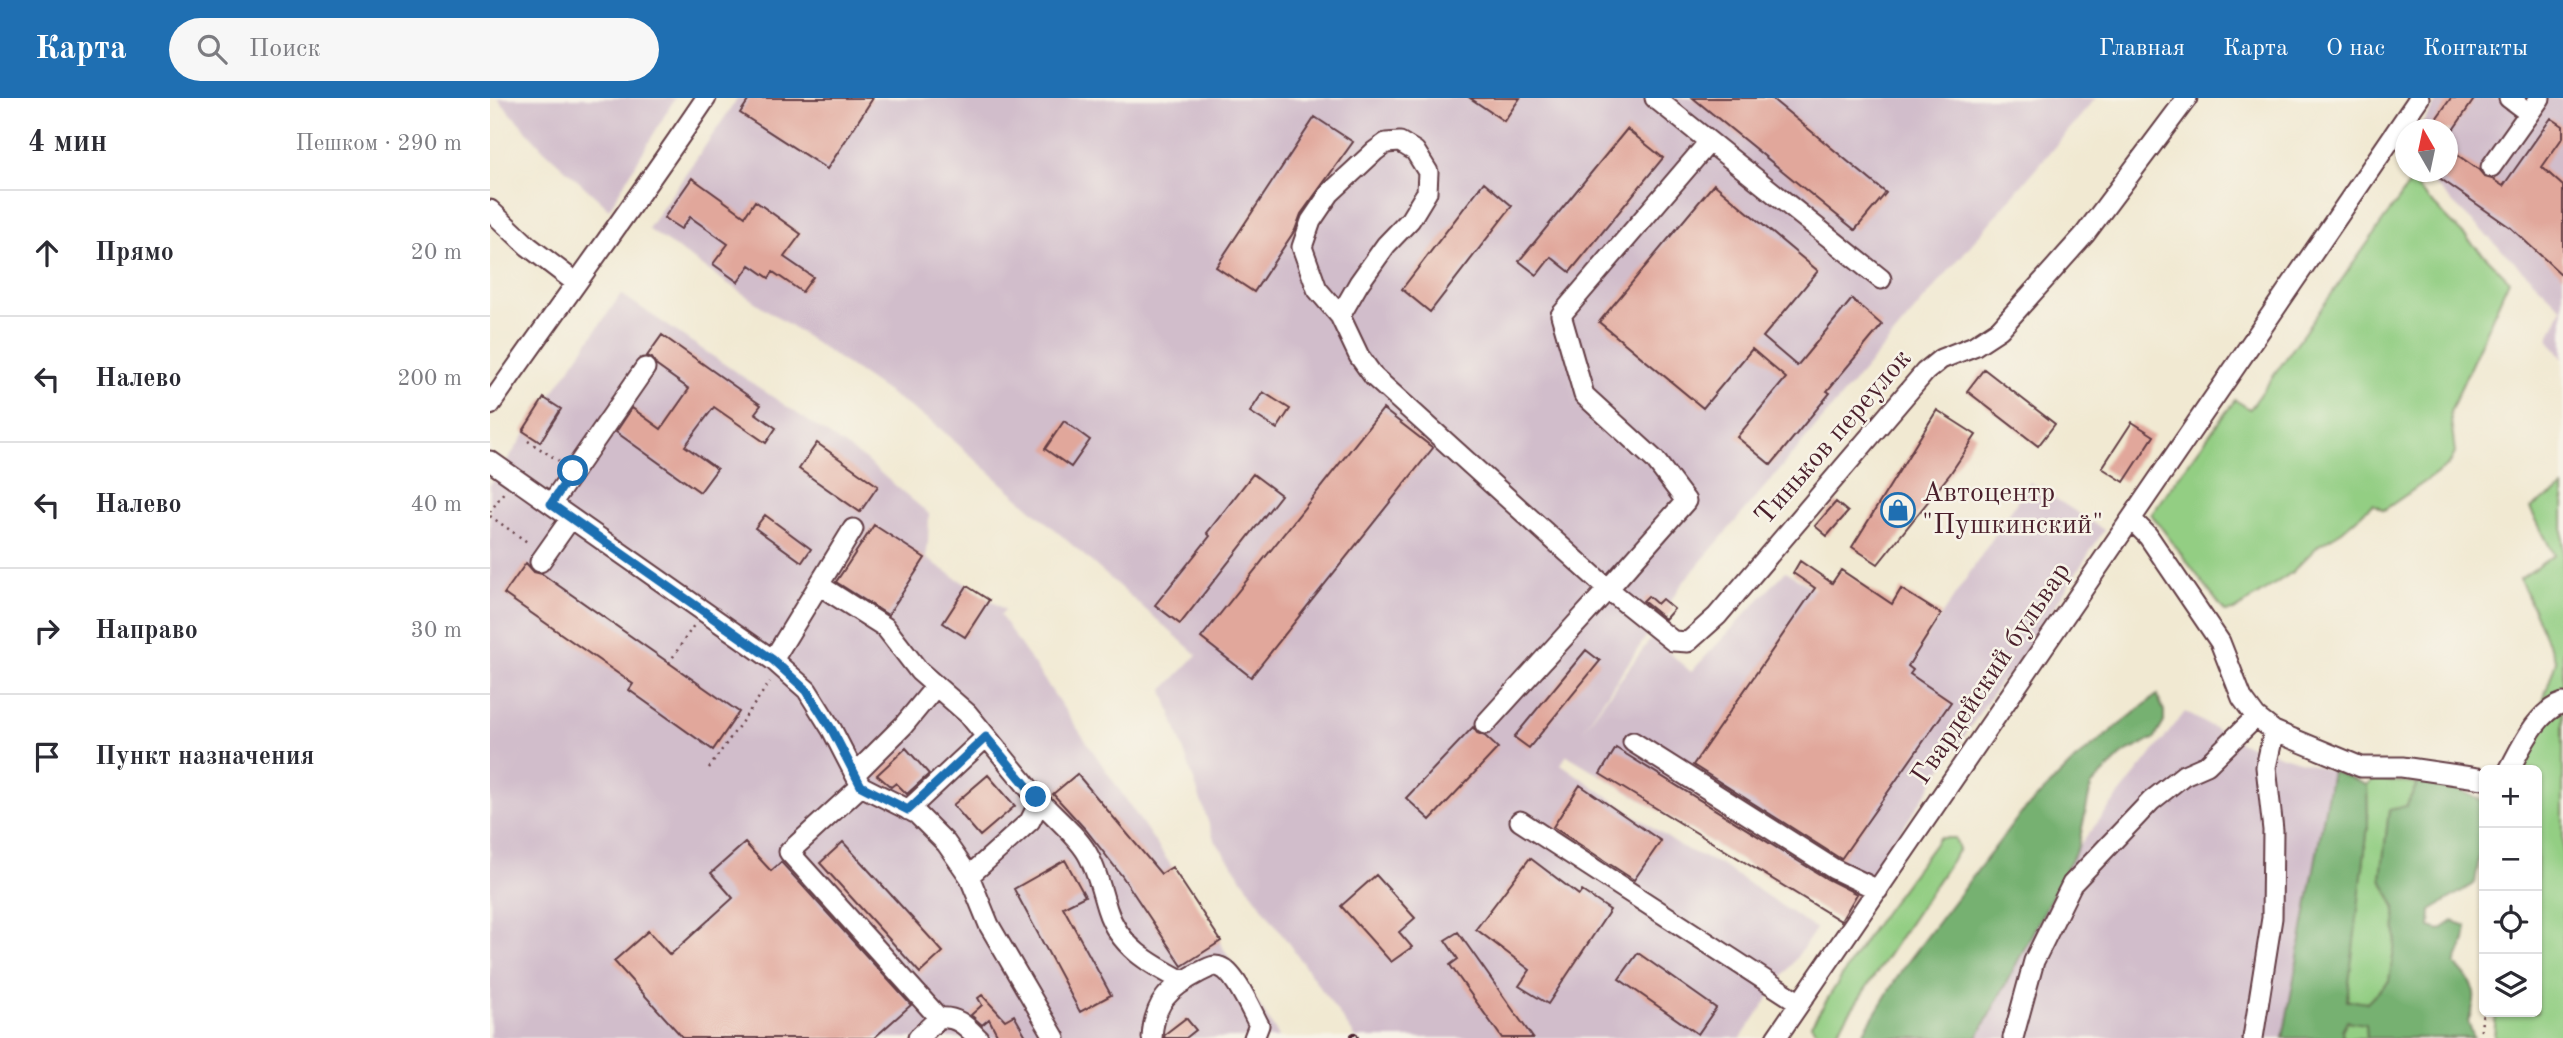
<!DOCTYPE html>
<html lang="ru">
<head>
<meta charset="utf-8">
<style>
	:root { --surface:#fff; --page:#f7f7f7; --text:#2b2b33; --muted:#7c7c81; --line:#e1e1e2; --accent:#1f6fb2 }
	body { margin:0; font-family:"Old Standard TT",serif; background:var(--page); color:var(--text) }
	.controls { position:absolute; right:21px; bottom:21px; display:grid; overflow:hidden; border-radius:10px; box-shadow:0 2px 5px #0004 }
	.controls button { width:63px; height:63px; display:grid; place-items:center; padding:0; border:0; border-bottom:2px solid var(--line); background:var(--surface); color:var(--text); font:35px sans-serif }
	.compass { position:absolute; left:1905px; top:21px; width:63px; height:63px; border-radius:50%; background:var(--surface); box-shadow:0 2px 5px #0004; rotate:351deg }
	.stop { position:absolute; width:21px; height:21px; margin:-16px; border:5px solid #1f6fb2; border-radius:50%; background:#fff }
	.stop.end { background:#1f6fb2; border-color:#fff; box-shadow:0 2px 7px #0008 }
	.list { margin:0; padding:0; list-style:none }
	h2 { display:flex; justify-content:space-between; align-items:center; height:91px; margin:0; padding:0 28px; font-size:30px }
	h2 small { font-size:23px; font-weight:400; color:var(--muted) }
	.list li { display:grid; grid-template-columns:46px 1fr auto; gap:21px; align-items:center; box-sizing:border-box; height:126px; padding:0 28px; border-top:2px solid var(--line) }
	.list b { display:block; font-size:26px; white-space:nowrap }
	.list em { font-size:23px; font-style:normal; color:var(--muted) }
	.icon { flex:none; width:38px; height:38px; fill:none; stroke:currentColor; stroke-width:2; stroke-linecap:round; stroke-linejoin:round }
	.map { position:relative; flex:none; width:2073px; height:940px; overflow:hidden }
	header { display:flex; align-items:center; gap:42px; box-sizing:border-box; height:98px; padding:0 35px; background:var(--accent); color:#fff }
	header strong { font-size:33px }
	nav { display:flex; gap:38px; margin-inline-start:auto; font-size:24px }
	.search { width:490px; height:63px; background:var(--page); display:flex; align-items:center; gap:18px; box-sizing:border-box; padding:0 24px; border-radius:38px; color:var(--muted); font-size:26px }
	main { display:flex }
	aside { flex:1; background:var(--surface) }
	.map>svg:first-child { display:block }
	.industrial { fill:#d1bdcb }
	.green { fill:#93ce83; stroke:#6e7657; stroke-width:2 }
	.forest { fill:#76b171; stroke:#60684e; stroke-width:2 }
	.building { fill:#e1a79b }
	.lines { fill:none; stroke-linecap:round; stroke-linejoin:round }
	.minor-casing { stroke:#633d44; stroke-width:23 }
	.path { stroke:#633d44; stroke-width:2.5; stroke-dasharray:2 5; stroke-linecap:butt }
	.minor { stroke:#fff; stroke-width:19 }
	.rail-casing { stroke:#4a1f2b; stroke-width:8 }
	.rail { stroke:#f7f3e8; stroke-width:5; stroke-dasharray:16; stroke-linecap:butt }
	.route { stroke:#1f6fb2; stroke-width:9 }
	.labels { text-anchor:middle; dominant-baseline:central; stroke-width:5; stroke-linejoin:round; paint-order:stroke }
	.street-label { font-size:28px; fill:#4a1f2b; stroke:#f7f3e8 }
	.poi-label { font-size:28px; fill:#4a1f2b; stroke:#f7f3e8; text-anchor:start }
</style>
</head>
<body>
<header>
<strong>Карта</strong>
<div class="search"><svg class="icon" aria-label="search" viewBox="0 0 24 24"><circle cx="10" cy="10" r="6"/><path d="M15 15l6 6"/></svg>Поиск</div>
<nav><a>Главная</a><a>Карта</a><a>О нас</a><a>Контакты</a></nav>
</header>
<main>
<aside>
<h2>4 мин<small>Пешком · 290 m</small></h2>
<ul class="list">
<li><svg class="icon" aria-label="ahead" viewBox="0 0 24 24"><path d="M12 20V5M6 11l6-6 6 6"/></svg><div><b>Прямо</b></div><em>20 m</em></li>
<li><svg class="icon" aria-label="left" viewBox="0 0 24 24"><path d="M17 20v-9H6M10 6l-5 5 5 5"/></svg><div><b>Налево</b></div><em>200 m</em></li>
<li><svg class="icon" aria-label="left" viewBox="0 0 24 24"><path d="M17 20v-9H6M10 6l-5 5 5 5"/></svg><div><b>Налево</b></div><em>40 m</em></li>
<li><svg class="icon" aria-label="right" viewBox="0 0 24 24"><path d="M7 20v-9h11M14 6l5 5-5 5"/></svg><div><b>Направо</b></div><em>30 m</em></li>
<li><svg class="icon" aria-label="arrive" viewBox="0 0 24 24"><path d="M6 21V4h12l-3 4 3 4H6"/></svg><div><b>Пункт назначения</b></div></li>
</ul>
</aside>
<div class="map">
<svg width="2073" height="940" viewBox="0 0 2073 940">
	<rect width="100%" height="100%" fill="#f7f3e8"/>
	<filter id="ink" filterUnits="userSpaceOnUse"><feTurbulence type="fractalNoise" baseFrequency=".0143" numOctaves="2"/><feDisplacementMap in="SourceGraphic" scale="14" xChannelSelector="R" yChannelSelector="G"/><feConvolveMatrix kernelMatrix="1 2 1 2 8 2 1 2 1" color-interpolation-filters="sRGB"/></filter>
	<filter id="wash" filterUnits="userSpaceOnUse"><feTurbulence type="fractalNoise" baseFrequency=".00686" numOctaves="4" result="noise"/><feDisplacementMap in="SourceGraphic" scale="28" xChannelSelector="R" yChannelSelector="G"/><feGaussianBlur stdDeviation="1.57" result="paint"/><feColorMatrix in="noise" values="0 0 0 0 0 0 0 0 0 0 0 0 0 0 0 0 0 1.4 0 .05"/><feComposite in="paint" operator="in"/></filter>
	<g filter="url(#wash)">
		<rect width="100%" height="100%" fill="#f1e9d2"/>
		<path class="industrial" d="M7 0H185L119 111 54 52Z
			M248 0H1606L1192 486 1093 632 1162 539 1201 574 1296 473 1426 556 1540 384 1614 432 1521 575 1510 584 1351 823 1077 657 1071 666 1191 749 1231 767 1326 831 1251 940H866L724 741 673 592 707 557 446 327 158 131Z
			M1949 0H2073V261L2058 241 2072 210 1931 74H1958V32H1928Z
			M131 196 374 361 439 416 438 445 436 460 515 512 510 517 682 769 790 940H0V387L36 335 33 333 54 300 58 302Z
			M1695 614 1751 645 1842 673 1793 940H1487L1588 749Z"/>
		<path class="green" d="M1921 84 2019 182 1960 314 1965 355 1959 367 1894 412 1883 406 1852 433 1829 447 1801 475 1744 513 1735 514 1661 416 1745 302 1760 311Z
			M2073 390V940H2004L2006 914H2047V672H2030L2066 563 2030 481 2064 457 2040 410Z
			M1884 681 1927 686 1916 709 1899 713 1891 780 1905 808 1906 841 1899 883 1877 905 1856 902 1878 728 1877 687Z
			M1449 740H1465L1469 751 1344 938 1332 940 1321 927 1382 831Z
			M1857 923 1876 926 1877 940H1853L1852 932Z"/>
		<path class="forest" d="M1667 597 1674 613V624L1664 641 1634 655 1601 688 1588 749 1487 940H1370L1411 873 1529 718 1585 662Z
			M1842 673 1877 687 1878 728 1857 902 1877 905 1899 883 1906 841 1905 808 1891 780 1899 712 1916 708 1927 686 1953 684 1994 704V729L1985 785 1941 812 1940 829 1950 832 1963 823 1977 828 1975 842 1965 866C1985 888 1990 895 1978 923L1984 940H1877L1876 926 1857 923 1852 932 1853 940H1793Z"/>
		<g id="blocks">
			<path class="building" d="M260 0H383L337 71 250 15Z
				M980 0H1030L1014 23Z
				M1203 0H1281L1396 95 1365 132Z
				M1961 0H1985L1963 32H1938Z
				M825 19 863 44 811 116 805 132 764 194 726 169Z
				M2061 20 2073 28V39L2052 69 2073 88V178L2021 130 1941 74H1957V50L1989 72 1995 79 2002 81 2013 88Z
				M1137 31 1173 60 1080 174 1061 159 1047 177 1029 163Z
				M202 80 255 118 265 103 311 136 294 159 323 179 312 194 283 174 279 180 260 167 248 184 223 166 238 146 200 119 191 131 174 120Z
				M994 84 1022 108 940 214 912 191Z
				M1224 86 1328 173 1273 239 1307 268 1362 201 1392 227 1337 293 1340 295 1281 367 1247 339 1296 280 1262 251 1213 310 1109 224Z
				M172 237 271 307 265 315 286 330 276 345 224 309 195 348 227 371 210 394 126 334 142 310 171 331 199 291 167 268 162 260 157 258Z
				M1494 271 1565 326 1548 348 1477 293Z
				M773 294 800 311 787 331 760 314Z
				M54 300 71 311 50 344 33 333Z
				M893 311 943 350 761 579 711 540Z
				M1447 312 1486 337 1460 376 1388 466 1362 449Z
				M574 323 600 342 581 369 555 351Z
				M1642 324 1664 338 1634 384 1612 370Z
				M327 345 388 388 370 414 309 371Z
				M763 376 791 397 690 526 665 507 720 438 717 435Z
				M1346 404 1358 414 1337 438 1325 428Z
				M275 417 321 451 312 464 265 430Z
				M384 427 435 460 398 517 346 484Z
				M1310 463 1342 485 1351 472 1402 506 1411 491 1451 516 1418 568 1423 572 1420 576 1461 604 1351 761 1203 667 1325 490 1303 475Z
				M36 465 44 474 52 476 249 614 223 652 139 592 143 586 14 496Z
				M477 488 499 502 475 539 453 525Z
				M1158 498 1167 506 1172 501 1184 511 1175 521 1153 503Z
				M1096 552 1110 563 1039 650 1024 639Z
				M983 629 987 635 995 638 1008 650 940 722 916 700Z
				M416 650 439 676 417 696 406 685 401 689 387 677Z
				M1126 650 1337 781 1367 796 1351 823 1110 676Z
				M587 676 671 776 682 769 731 843 692 868 632 778 596 732 563 696Z
				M498 677 525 708 490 738 463 707Z
				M1090 687 1171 743 1144 782 1063 729Z
				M353 744 453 854 430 875 330 765Z
				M255 745 281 773 291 764 421 907 384 940H193L124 863 158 833 180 857 243 800 221 775Z
				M1040 760 1089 797 1092 793 1120 812 1058 906 1029 888 1040 872 986 831Z
				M575 762 595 798 573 809 621 897 590 914 524 791Z
				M886 777 925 820 909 834 922 849 901 864 851 808Z
				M968 834 1023 912 1043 940H1012L960 867 968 861 955 842Z
				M1148 855 1226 910 1208 936 1129 881Z
				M492 897 515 922 524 917 537 940H509L499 921 492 927 481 917 492 907 488 900Z
				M696 920 706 932 696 940H674L675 936Z"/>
		</g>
	</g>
	<g filter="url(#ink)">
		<use href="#blocks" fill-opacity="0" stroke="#633d44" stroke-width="2"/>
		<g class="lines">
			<g class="minor-casing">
				<path id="minor" d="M1165 0 1391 181
					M2019 0 2039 15
					M1219 44 1071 217 1094 297 1165 362 1196 403 1118 491 1183 543 1198 544 1227 518 1435 274 1451 261 1484 248 1510 231 1595 136 1697 0
					M2001 69 2050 0
					M0 112 38 148 85 184
					M850 218 869 185 896 147 920 122 937 94 938 74 925 53 910 44 896 45 885 53 840 95 821 123 812 149 827 191 850 218 869 258 884 279 1118 491 995 626
					M0 307C72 204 146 104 216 0
					M0 363 283 562 317 592 342 632 371 688
					M61 406 155 270
					M1642 422 1658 438 1730 544 1752 600 1766 619 1784 633 1871 669H1912L1994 681
					M50 464 81 420
					M329 487 395 529 429 573 478 616 546 699 547 709 540 723 479 778
					M283 562 363 431
					M1143 644 1344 771 1388 792
					M2019 672C2031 650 2047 613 2073 605
					M365 676 413 628 446 588
					M546 699C561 716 586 736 597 755 607 772 611 792 617 811 629 849 660 866 693 883
					M418 712 496 639
					M1030 723 1310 905
					M449 920C467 918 476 928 488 940
					M428 940 449 920 299 754 371 688 427 716 456 745 479 778 499 827 565 940
					M662 940C664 904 679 890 710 874 717 871 723 866 730 869 745 874 761 912 769 927L764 940
					M1286 940 1929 0
					M1523 940 1544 863 1582 786 1661 703 1694 677 1717 667 1766 619
					M1763 940 1782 820 1783 732 1776 669 1784 633"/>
			</g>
			<path class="path" d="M38 343 69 363
				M0 414 14 394
				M0 418 40 446
				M179 565 204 527
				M219 670 280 584
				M1990 940 1994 905"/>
			<use href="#minor" class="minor"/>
			<g class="rail-casing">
				<path id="rail" d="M864 938 865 940"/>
			</g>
			<use href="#rail" class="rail"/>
		</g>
	</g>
	<g class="lines" filter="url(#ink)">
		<path class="route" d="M83 373 61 406 283 562 317 593 342 632 371 688 418 712 496 639 546 699"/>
	</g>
	<defs>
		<g id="shop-ring" transform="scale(1.75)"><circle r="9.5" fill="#f7f3e8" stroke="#1f6fb2" stroke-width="1.5"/><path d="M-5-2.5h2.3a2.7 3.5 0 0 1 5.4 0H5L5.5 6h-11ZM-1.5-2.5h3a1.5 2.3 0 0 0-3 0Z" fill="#1f6fb2"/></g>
	</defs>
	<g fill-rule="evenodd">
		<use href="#shop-ring" x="1408" y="412"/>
	</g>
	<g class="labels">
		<g class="street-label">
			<text transform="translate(1344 340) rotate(-49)">Тиньков переулок</text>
			<text transform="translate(1502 576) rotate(-56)">Гвардейский бульвар</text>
		</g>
		<g class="poi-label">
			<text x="1432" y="396">Автоцентр<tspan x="1432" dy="32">"Пушкинский"</tspan></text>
		</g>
	</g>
</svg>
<div class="controls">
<button>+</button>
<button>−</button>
<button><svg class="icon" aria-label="locate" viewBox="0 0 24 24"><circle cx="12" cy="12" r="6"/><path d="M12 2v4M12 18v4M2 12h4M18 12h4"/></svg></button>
<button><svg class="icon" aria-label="layers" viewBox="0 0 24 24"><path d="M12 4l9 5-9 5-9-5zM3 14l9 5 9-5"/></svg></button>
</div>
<svg class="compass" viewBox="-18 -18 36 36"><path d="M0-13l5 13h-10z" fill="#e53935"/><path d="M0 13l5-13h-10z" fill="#7c7c81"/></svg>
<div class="stop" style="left:83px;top:373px"></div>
<div class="stop end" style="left:546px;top:699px"></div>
</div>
</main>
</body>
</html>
